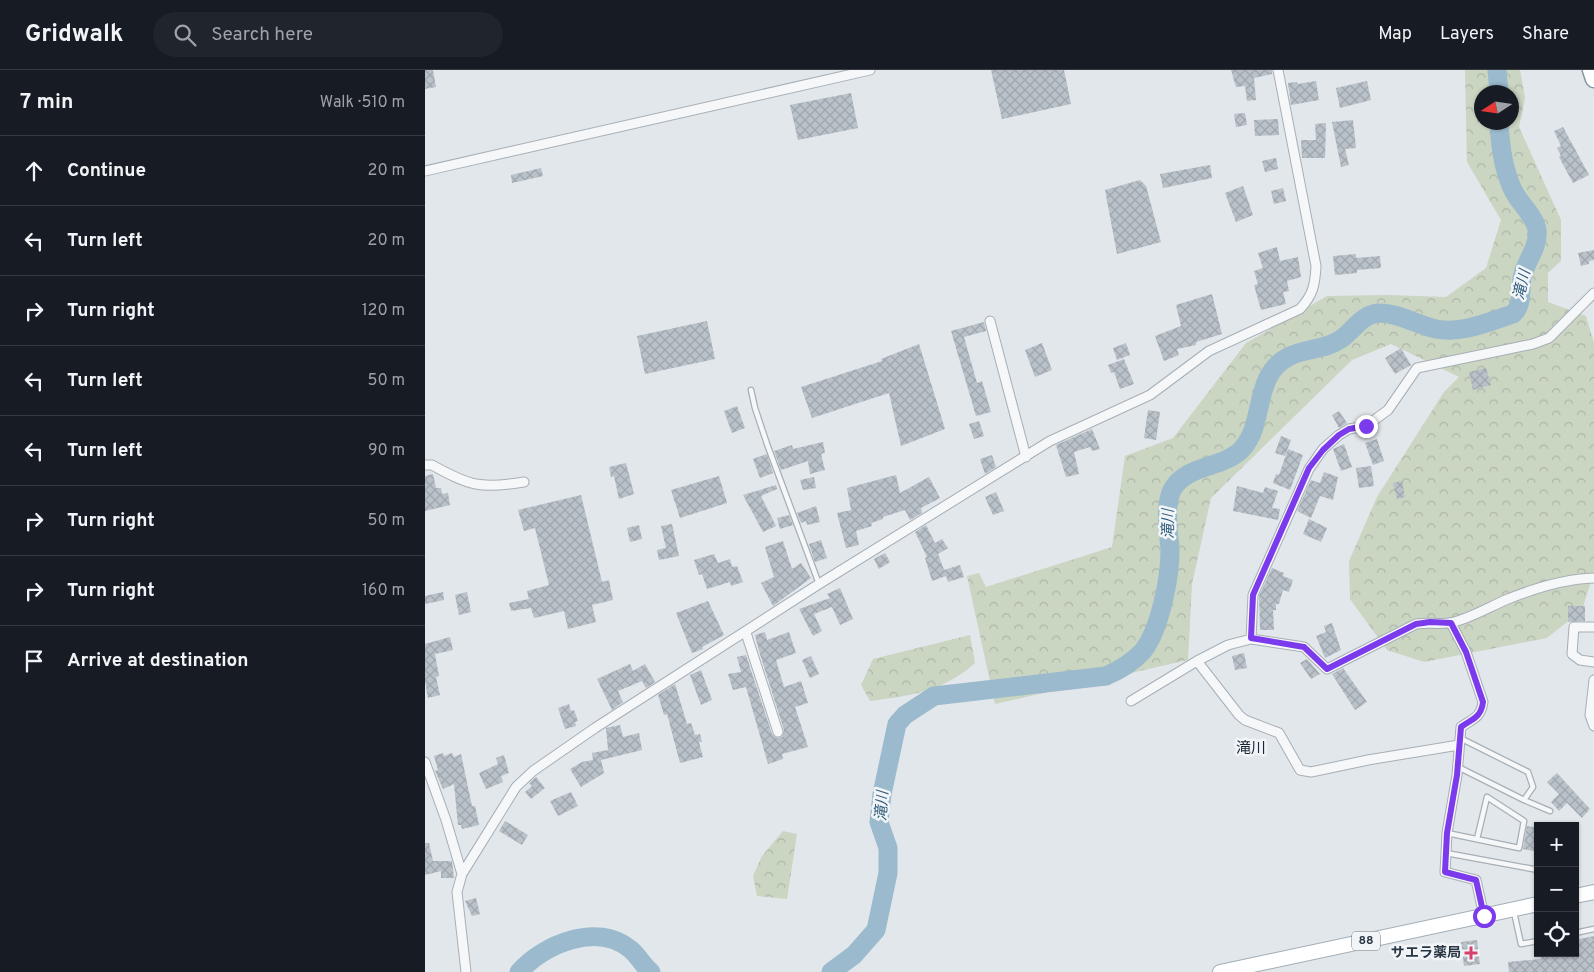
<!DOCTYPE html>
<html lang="en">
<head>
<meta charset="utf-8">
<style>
	:root { --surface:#171b24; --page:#20242c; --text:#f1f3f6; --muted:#9ea1a6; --line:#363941 }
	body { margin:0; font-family:Overpass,"Noto Sans JP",sans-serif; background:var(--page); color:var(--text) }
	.controls { position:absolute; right:15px; bottom:15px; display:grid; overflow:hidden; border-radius:0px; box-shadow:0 1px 4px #0004 }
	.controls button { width:45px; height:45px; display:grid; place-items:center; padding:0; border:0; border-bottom:1px solid var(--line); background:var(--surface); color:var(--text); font:25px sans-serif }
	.compass { position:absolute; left:1049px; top:15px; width:45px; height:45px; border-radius:50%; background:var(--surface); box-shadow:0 1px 4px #0004; rotate:258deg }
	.stop { position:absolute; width:15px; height:15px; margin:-11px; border:4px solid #7c3aed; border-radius:50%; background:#fff }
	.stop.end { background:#7c3aed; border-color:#fff; box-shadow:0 1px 5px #0008 }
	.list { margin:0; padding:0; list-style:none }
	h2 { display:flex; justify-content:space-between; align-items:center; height:65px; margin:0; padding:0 20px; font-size:21px }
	h2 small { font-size:16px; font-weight:400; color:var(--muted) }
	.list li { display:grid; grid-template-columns:32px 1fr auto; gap:15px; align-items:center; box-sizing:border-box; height:70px; padding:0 20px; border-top:1px solid var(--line) }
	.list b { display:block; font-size:19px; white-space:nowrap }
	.list em { font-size:16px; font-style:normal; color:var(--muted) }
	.icon { flex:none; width:28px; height:28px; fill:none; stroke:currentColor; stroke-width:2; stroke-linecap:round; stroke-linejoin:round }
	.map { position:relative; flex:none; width:1169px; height:902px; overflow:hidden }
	header { display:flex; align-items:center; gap:30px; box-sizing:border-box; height:70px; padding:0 25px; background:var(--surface); border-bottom:1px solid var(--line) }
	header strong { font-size:24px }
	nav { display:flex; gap:28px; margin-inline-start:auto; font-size:18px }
	.search { width:350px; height:45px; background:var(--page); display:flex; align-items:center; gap:12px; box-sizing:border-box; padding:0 18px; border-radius:28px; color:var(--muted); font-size:19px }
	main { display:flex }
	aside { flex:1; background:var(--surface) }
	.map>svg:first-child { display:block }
	.forest { fill:url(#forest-crowns); fill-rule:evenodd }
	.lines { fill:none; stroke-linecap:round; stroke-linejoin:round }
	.river { stroke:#9bbacd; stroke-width:19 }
	.building { fill:url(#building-cross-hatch) }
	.lane-casing { stroke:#a7afb6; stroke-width:7 }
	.street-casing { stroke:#a7afb6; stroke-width:11 }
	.primary-casing { stroke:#a0adb8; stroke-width:16 }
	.highway-casing { stroke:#8896a3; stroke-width:19 }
	.lane { stroke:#f5f7f9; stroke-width:4.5 }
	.street { stroke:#f5f7f9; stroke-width:9 }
	.primary { stroke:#fff; stroke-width:14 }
	.highway { stroke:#fff; stroke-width:16 }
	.route { stroke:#7c3aed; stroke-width:6 }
	.poi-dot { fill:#d7406d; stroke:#f2f5f8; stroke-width:2 }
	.labels { text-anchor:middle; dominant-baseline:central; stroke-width:5; stroke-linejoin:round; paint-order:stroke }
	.shield { fill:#f2f5f8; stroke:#65707a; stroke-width:1 }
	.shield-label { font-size:12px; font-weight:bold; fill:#293744 }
	.poi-label { font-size:14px; font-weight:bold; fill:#293744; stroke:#f2f5f8; text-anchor:end }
	.water-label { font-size:15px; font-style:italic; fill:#305c7b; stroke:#f2f5f8 }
	.neighbourhood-label { font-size:15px; fill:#1b2735; stroke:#f2f5f8 }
</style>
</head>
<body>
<header>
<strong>Gridwalk</strong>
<div class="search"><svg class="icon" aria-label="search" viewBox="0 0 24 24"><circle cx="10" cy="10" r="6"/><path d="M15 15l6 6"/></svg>Search here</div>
<nav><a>Map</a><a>Layers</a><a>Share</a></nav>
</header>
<main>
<aside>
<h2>7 min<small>Walk · 510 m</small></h2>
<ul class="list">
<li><svg class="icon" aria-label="ahead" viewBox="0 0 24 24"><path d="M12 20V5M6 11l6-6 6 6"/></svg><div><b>Continue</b></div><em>20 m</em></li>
<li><svg class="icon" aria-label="left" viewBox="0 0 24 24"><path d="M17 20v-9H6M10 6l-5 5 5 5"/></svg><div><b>Turn left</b></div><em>20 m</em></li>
<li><svg class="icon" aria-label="right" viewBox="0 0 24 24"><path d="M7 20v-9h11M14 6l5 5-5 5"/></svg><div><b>Turn right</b></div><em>120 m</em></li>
<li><svg class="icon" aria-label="left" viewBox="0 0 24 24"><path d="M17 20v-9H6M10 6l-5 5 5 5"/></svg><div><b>Turn left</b></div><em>50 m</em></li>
<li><svg class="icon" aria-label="left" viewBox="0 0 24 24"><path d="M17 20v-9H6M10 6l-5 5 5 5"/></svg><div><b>Turn left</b></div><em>90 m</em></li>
<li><svg class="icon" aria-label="right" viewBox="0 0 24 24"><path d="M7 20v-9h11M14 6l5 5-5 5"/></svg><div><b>Turn right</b></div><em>50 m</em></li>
<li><svg class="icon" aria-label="right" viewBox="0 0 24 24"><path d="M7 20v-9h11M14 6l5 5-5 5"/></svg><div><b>Turn right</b></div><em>160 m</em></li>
<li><svg class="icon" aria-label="arrive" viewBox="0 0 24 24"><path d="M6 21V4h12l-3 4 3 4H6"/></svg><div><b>Arrive at destination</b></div></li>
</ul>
</aside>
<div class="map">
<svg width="1169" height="902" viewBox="0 0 1169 902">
	<defs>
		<pattern id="forest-crowns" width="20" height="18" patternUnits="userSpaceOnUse" patternTransform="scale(1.25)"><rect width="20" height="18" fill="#cad5c2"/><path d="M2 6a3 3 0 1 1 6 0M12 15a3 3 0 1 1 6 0" fill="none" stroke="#aeb7a8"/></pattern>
		<pattern id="building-cross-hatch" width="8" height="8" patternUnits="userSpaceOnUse" patternTransform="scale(1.25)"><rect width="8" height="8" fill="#b9c1c9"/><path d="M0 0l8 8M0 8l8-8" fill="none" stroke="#9fa6ae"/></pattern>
	</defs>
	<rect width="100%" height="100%" fill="#e2e7eb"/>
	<path class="forest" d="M1040 0H1095L1100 28 1094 57 1136 150V191L1123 203V232L1161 246 1169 273V502L1157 540 1122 568 999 592 962 580 925 529 924 491 952 427 1019 322 1034 307 966 274 927 290 786 428 767 514 763 590 570 634 542 506 554 503 561 517 687 477 700 386 748 368 821 273 902 226 962 225 1021 227 1061 198 1076 150 1042 92ZM1056 22H1086V52H1056Z
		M545 565 550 593C519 621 485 626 445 631L436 615 448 589Z
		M358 761 372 764 362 829 332 826 328 806 337 786Z"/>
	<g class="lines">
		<path class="river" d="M1072 0 1074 22
			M94 902C119 874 172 852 205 879 213 885 218 896 226 902
			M406 902 429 885 451 860 463 803V778L454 752 457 724 472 654 480 645 509 626 681 606C695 600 707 593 718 581 735 559 745 508 745 480 744 462 739 437 747 420 761 394 798 399 817 379 841 353 827 306 863 287 881 278 900 280 916 269 928 261 936 245 953 243 972 242 992 255 1011 259 1037 264 1063 252 1088 244 1098 235 1095 221 1097 208 1100 192 1114 178 1112 160 1110 146 1094 133 1088 120 1078 99 1075 76 1074 52"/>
	</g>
	<path class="building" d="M0 0H8L11 17 0 19Z
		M566 0H639L646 34 577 49Z
		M806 0H847V4L829 8 831 30 822 31 820 16 811 17Z
		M891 11 894 30 866 35 863 13 872 12 873 14Z
		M942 11 946 30 915 38 911 18Z
		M426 23 433 58 373 70 365 35Z
		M820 43 822 55 811 57 809 44Z
		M853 49 854 65 830 66 829 50Z
		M928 50 931 78 920 79 924 95 916 97 907 52Z
		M901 53 900 88H877L876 70H891L890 54Z
		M1138 57 1164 105 1148 113 1134 87 1136 86 1132 78 1136 76 1129 61Z
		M851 88 853 99 840 102 837 91Z
		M785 95 787 108 738 118 735 104Z
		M116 98 118 106 87 113 86 105Z
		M715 110 721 116 736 172 692 184 680 120Z
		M818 116 828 145 811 152 800 123Z
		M858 118 861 131 849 134 846 121Z
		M852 177 855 191 873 187 876 207 862 211 864 221 858 222 861 234 836 240 829 215 833 214 829 201 838 198 833 183Z
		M1169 180V190L1164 191V194L1156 196 1153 183Z
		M931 184V188L955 186 956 198 932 200V203L910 205 908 186Z
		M787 224 797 264 771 272V275L752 279 754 285 739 291 730 266 756 256 751 235Z
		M282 251 290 289 220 304 212 266Z
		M559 252 561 261 539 267 552 313 557 311 566 342 551 346 526 261Z
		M617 273 627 300 610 307 600 280Z
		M701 273 705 285 692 290 688 278Z
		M494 274 520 359 476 376 464 323 387 348 376 317 457 291 456 289Z
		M976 278 986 295 970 304 960 288Z
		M699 289 709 314 695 319 689 302 686 303 683 295Z
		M1061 298 1066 315 1048 320 1044 302Z
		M312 336 320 358 307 363 299 341Z
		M723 340 735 342 731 370 719 368Z
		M914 341 922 353 914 358 907 345Z
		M554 351 559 366 549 369 544 354Z
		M667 359 675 379 667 381 665 377 649 382 654 404 641 407 631 375Z
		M856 366 866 370 860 386 850 383Z
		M952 369 959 391 948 395 940 373Z
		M398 372 400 383 396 384 400 400 385 404 383 391 356 400 349 381 367 375 368 379Z
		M919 374 927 397 916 401 908 379Z
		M863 379 878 385 865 420 848 413 851 404 854 405Z
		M342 384 348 403 335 408 328 389Z
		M567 385 571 397 560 404 555 389Z
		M201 393 209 424 194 429 189 406 186 407 184 397Z
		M946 396 949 416 934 418 931 398Z
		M899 402 913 407 908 430 895 426 886 448 872 441 886 410 895 413Z
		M8 404 11 418H16L17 424 23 423 25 435 0 441V406Z
		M471 405 475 423 504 407 515 428 496 438 497 443 485 450 480 440 458 447V449L446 453 447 456 431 461 434 475 421 478 412 443 426 440 422 418Z
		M294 406 302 433 255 448 246 420Z
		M389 407 391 418 378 420 375 410Z
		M977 411 980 427 972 429 968 413Z
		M351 415 352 419 336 426 351 456 338 462 318 425Z
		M812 416 838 423 840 417 853 421 847 438 855 439 853 450 808 441Z
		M571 422 579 441 568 445 560 427Z
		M156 425 177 512 184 510 188 530 167 535 171 552 143 559 139 541 109 548 106 538 86 541 84 533 104 529 102 521 124 515 110 458 99 461 93 440Z
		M391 436 395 452 382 455 381 451 376 453 372 443Z
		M364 445 368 455 355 459 352 448Z
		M884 449 902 458 896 472 878 464Z
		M247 454 254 486 234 490 232 480 241 478 236 456Z
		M214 455 217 469 205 472 202 458Z
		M501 455 510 473 517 469 523 478 513 484 519 500 535 495 539 507 523 512 521 506 507 511 500 488 502 487 490 462Z
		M396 470 402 488 390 492 384 474Z
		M358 471 367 499 376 493 386 508 348 536 336 513 349 507 340 477Z
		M460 483 465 492 454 499 449 489Z
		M289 484 293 493 305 489 307 497 312 496 318 512 306 516 305 512 282 519 277 504 274 505 269 490Z
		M847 498 859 503 858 506 868 510 864 522 858 520 854 534H851V540H848L849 560H835L834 526Z
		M415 518 428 549 415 555 407 537 389 544 397 561 388 566 374 539 405 528 402 524Z
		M18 522 19 530 0 534V526Z
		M42 522 46 542 34 545 30 525Z
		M283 531 299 565 277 577 278 579 267 583 251 543Z
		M1143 536H1160V551L1143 552Z
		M907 553 916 580 900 588 891 566 901 562 899 556Z
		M340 562 342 570 364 562 371 583 351 590 359 617 376 611 383 633 370 637 383 677 357 684 358 689 343 694 321 617 308 620 303 604 316 602 312 587 321 585 347 664 351 668 357 667 359 660 334 581 330 565Z
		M25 567 28 580 10 584 14 606 11 607 15 625 3 628 0 611V574Z
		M819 583 822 598 810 600 807 586Z
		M386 586 394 604 385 608 377 590Z
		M882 589 895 604 886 609 875 593Z
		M205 594 208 601 220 594 230 612 221 618 217 611 193 621 198 632 187 640 172 609Z
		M918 598 942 632 930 640 907 604Z
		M276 600 287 630 276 635 265 605Z
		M250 614 262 654 266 653 270 665 275 664 277 672H274L278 687 255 693 242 644 239 645 233 625Z
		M144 634 146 641 149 640 153 651 150 652 151 656 140 659 133 638Z
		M195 655 198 667 214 663 217 680 176 690 179 703 156 717 145 699 157 692 168 690 167 683 183 680 181 658Z
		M18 683 19 686 27 683 29 687 36 684 47 736H50L54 755 37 759 36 755H33L29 714 18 719 10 701 13 700 9 686Z
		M79 685 84 703 76 706 78 712 61 719 54 703 73 694 71 688Z
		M1132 703 1165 739 1157 748 1142 733 1134 741 1126 732 1134 724 1122 712Z
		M111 707 120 718 106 729 100 722 107 716 104 713Z
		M146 722 153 736 133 746 125 731Z
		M80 751 103 765 97 775 74 761Z
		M1102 756 1113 758V782L1098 779Z
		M0 773H4L8 791H27L29 808H16V801L0 805Z
		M51 828 55 844 47 846 40 831Z
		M1169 866V902H1084L1083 892 1116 889 1115 883H1150V870Z
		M1052 870 1055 894 1039 896 1036 872Z"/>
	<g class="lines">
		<g class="lane-casing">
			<path id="lane" d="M326 320 330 338 342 374 394 514
				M1033 697 1099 730 1108 717 1103 702 1035 668
				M1099 730 1125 741
				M1022 763 1094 778 1099 751 1062 727 1052 769
				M1021 783 1113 800
				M1089 842 1096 874 1113 871
				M1150 863 1169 859"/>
		</g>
		<g class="street-casing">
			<path id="street" d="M0 101 445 0
				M565 251 601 387
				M0 395H7C45 416 55 419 99 412
				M1026 553 1041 582 1058 632C1056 648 1047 649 1036 657L1032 705 1022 763 1020 802 1051 810 1059 846
				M1169 557H1149L1147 584 1155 590 1169 592
				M321 563 353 662
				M826 569 828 525 884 399 898 379 914 365 924 359 941 356 963 340 992 298 1108 274 1124 268 1169 223
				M772 591 814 645 820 650 854 663 875 700 886 702 943 690 1034 675
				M1169 610 1165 645 1169 656
				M706 631 772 591 803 575 826 569 879 577 902 599 991 554C1003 552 1017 555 1029 552 1048 547 1064 537 1083 529 1110 518 1140 509 1169 508
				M0 692 21 750 37 804
				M41 902 32 822 37 804 91 717 108 701 170 658 394 514 625 371 725 325 784 281 875 239C888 225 890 215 891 196L853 0"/>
		</g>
		<g class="primary-casing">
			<path id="primary" d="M1150 826 1169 822
				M795 902 1113 834"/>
		</g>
		<g class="highway-casing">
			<path id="highway" d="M1166 0 1169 9"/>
		</g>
		<use href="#lane" class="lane"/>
		<use href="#street" class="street"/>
		<use href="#primary" class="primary"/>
		<use href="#highway" class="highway"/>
	</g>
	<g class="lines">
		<path class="route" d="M941 356 924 359 914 365 898 380 884 398 828 525 826 568 879 577 902 599 991 554 1005 552 1026 553 1041 582 1058 632C1056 648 1047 649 1036 657L1032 705 1022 763 1020 802 1051 810 1059 846"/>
	</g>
	<path class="poi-dot" d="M1043.5 875.5h5v5h5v5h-5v5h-5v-5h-5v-5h5z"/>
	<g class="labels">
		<rect class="shield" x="927" y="861.5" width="28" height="19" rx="4"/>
		<g class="shield-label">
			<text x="941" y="871">88</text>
		</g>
		<g class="poi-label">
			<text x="1036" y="883">サエラ薬局</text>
		</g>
		<g class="water-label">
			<text transform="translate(1098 215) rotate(-77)">滝川</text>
			<text transform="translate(744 454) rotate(-90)">滝川</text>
			<text transform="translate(458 736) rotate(-86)">滝川</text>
		</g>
		<g class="neighbourhood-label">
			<text x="826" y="679">滝川</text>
		</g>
	</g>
</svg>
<div class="controls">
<button>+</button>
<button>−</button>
<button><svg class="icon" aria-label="locate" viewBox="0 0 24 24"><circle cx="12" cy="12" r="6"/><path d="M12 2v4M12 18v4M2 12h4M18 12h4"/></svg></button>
</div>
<svg class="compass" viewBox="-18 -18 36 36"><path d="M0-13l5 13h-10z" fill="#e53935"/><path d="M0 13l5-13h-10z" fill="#9ea1a6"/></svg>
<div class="stop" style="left:1059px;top:846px"></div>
<div class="stop end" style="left:941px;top:356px"></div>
</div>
</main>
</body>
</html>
